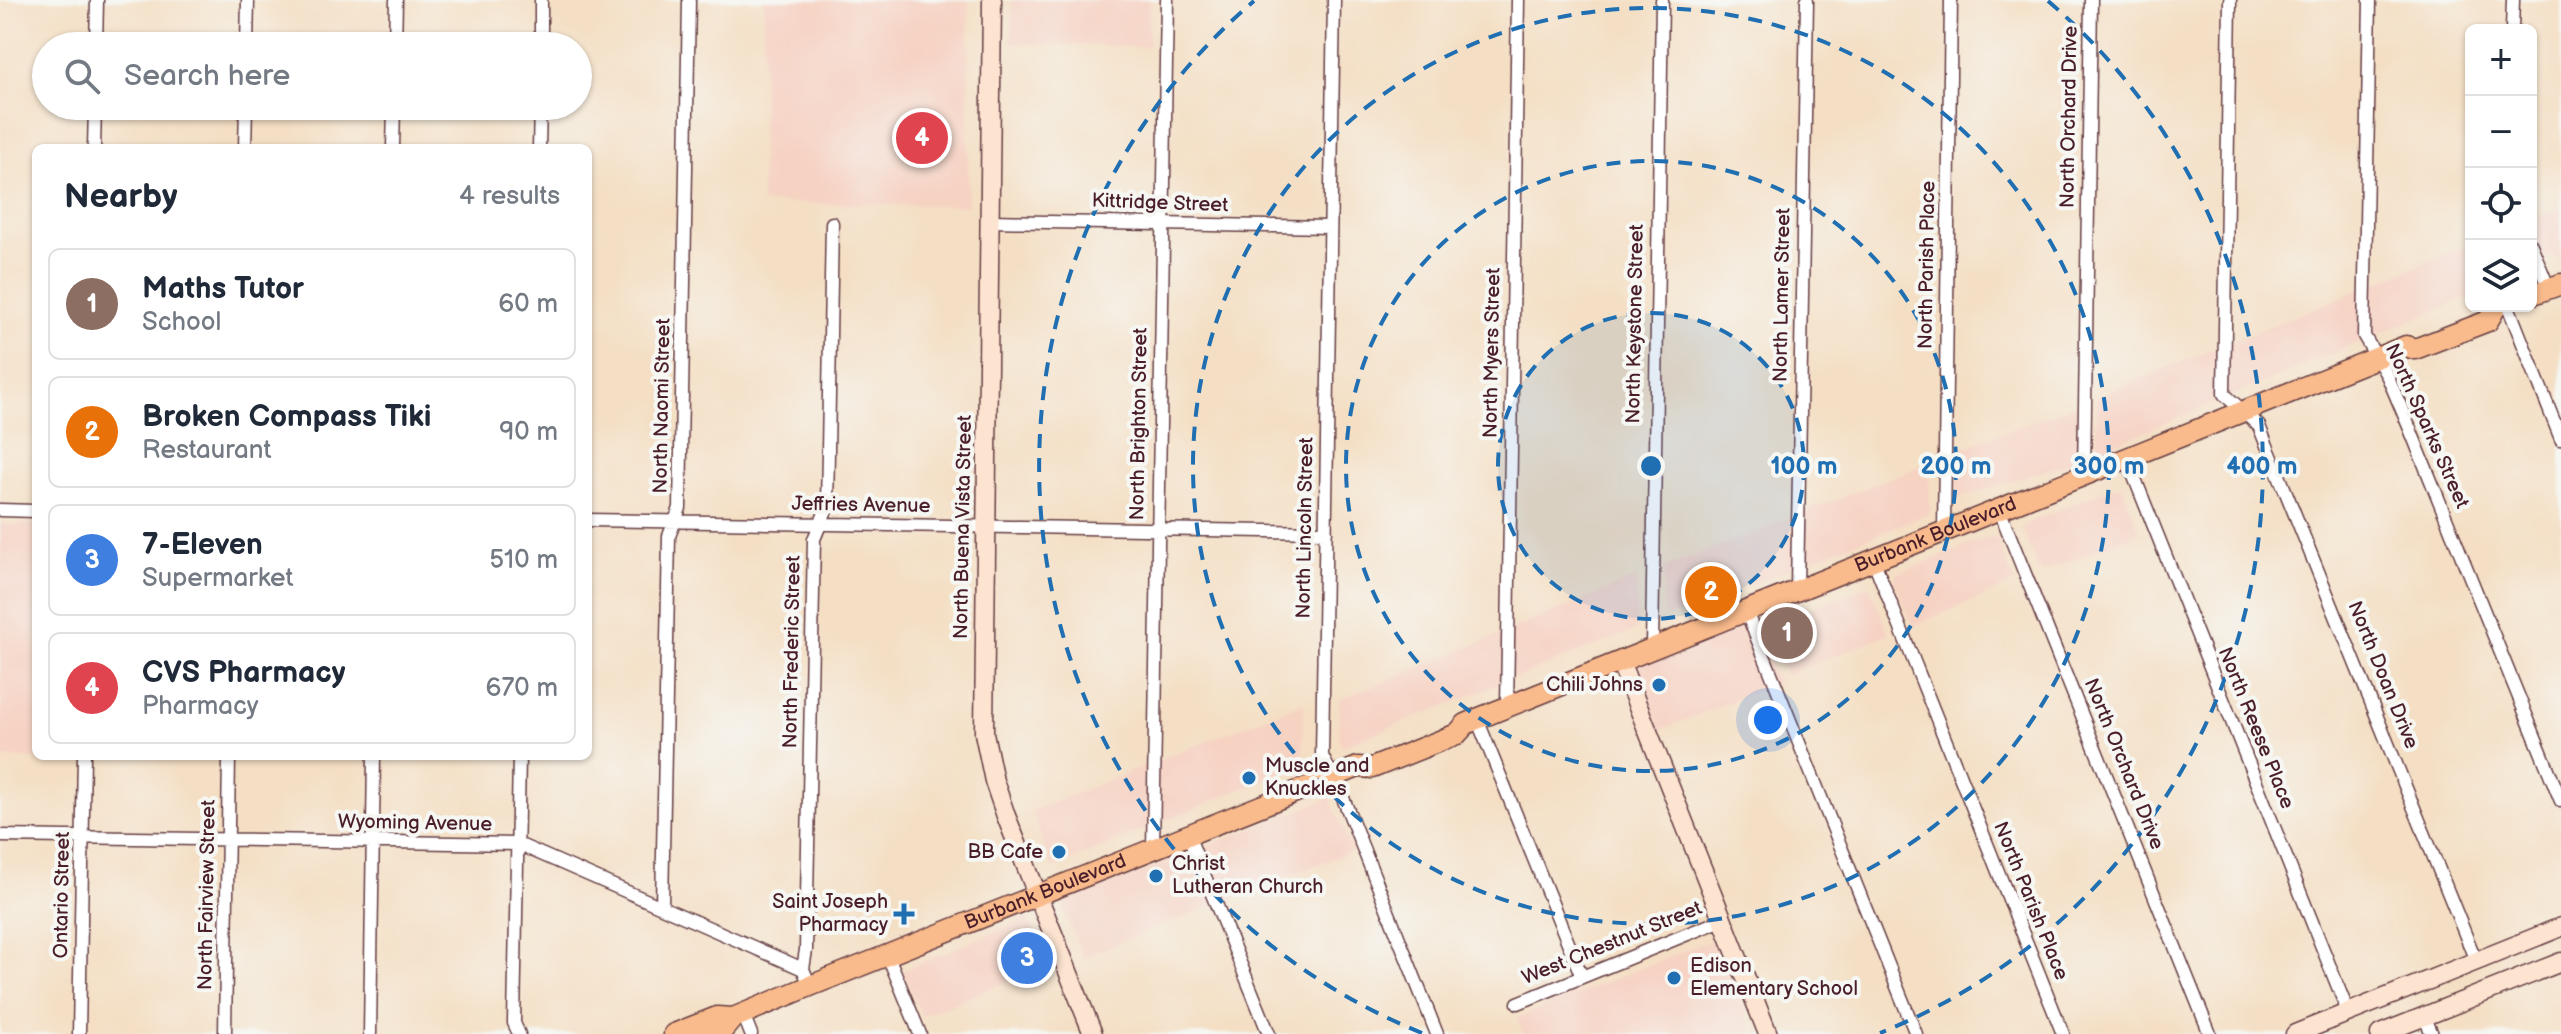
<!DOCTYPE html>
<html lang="en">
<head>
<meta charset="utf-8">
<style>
	:root { --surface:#fff; --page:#f6f6f7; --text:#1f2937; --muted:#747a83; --line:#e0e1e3; --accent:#1a73e8 }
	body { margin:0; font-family:"Balsamiq Sans",sans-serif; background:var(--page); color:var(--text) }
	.controls { position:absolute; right:24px; top:24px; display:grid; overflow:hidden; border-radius:12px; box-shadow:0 2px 6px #0004 }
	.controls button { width:72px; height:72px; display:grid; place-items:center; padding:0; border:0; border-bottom:2px solid var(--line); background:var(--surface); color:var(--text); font:40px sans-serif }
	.you { position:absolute; left:1768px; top:720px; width:28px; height:28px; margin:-20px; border:6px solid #fff; border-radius:50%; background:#1a73e8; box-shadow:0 0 0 12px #1a73e833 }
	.badge { display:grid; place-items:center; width:52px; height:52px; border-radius:50%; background:var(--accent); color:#fff; font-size:26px; font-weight:700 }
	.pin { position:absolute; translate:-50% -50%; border:4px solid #fff; box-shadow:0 2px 8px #0006 }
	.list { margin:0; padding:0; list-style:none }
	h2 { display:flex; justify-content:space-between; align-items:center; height:104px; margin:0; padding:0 32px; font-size:34px }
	h2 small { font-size:26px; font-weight:400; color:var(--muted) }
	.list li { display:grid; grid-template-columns:52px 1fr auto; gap:24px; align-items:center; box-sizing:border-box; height:112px; margin:0 16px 16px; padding:0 16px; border:2px solid var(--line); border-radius:12px }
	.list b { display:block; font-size:30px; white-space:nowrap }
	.list p { margin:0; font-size:26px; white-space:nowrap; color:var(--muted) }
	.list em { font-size:26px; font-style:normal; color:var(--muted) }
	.icon { flex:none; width:44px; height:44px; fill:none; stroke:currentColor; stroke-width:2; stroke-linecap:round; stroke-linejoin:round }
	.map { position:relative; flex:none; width:2561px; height:1034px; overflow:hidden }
	.search { position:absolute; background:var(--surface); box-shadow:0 2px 6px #0004; left:32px; top:32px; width:560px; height:88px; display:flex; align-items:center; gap:20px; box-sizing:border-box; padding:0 28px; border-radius:44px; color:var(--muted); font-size:30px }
	.panel { position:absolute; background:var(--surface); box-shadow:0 2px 6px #0004; left:32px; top:144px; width:560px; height:616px; border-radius:12px }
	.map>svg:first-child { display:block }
	.built { fill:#f6d2c3 }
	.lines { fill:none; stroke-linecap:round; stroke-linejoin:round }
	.street-casing { stroke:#643c42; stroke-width:15 }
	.secondary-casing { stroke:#643c42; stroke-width:21 }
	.primary-casing { stroke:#643c42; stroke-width:23 }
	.street { stroke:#fff; stroke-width:12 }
	.secondary { stroke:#fde4d1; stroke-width:18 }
	.primary { stroke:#fabb8c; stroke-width:20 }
	.ring { fill:none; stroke:#1f6fb2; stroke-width:4; stroke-dasharray:14 10 }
	.poi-dot { fill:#1f6fb2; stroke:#f6f6f2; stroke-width:3 }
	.labels { text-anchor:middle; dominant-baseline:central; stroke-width:8; stroke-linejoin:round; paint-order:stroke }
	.street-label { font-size:20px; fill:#4a1f2b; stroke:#f6f6f2 }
	.poi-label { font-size:20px; fill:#4a1f2b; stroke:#f6f6f2; text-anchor:end }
	.centre { fill:#1f6fb2; stroke:#f6f6f2; stroke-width:4 }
	.ring-label { font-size:24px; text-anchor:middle; font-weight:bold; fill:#1f6fb2; stroke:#f6f6f2; stroke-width:8; stroke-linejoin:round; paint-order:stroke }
</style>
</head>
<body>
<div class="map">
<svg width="2561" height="1034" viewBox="0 0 2561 1034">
	<rect width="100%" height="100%" fill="#f6f6f2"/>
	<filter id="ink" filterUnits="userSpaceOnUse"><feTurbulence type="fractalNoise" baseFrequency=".0125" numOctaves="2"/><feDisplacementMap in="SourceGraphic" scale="16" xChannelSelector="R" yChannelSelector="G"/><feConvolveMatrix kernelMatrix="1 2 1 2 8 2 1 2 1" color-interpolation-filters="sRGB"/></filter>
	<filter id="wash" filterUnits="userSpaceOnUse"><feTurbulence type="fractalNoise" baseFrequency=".006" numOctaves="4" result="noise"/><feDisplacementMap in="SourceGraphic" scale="32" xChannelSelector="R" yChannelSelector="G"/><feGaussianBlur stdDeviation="1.8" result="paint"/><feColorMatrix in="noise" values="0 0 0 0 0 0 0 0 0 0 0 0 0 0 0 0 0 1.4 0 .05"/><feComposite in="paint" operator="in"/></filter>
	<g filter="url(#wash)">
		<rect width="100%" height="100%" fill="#f4dfc4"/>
		<path class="built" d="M764 0H969L968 206 761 203Z
			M1012 0H1150L1148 47 1011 43Z
			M2561 208V259L2551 257 2531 265V220Z
			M2471 244V296L2096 452V397Z
			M2078 404V460L1957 499 1958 450Z
			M1930 462V513L1668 617 1663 614 1664 568Z
			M2117 485 2123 487 2140 532 2040 574 2022 528 2025 524Z
			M0 524H36V756H72V759L0 758Z
			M1990 537 1997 538 2015 583 1913 626 1894 580 1897 574Z
			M1637 578V630L1343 746 1339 740V700Z
			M1869 585 1889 634 1786 675 1768 632 1769 625Z
			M1747 613 1777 683 1648 735 1624 664Z
			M1304 702 1303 763 1052 869 1032 811Z
			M1330 798 1352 851 1083 957 1061 903Z
			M1028 918 1050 965 921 1016 902 971Z
			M1716 938 1754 1034H1523L1517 1018Z"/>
	</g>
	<g filter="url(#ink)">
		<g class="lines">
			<g class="street-casing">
				<path id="street" d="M1334 0 1322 756 1343 798 1437 1034
					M2230 0 2224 394 2259 426 2476 961
					M2370 0 2364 336 2388 377 2410 429 2561 801
					M2512 30 2513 0
					M96 46 97 0
					M247 46 248 0
					M395 46 396 0
					M541 46V0
					M94 148 95 106
					M245 148 246 106
					M393 148 394 106
					M539 148 540 106
					M989 221 1330 227
					M2531 245 2549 289
					M2508 306 2561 439
					M2127 459 2348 1012
					M2084 475 2091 0
					M1999 509 2210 1034
					M0 510 36 511
					M588 520 1326 532
					M1944 530 1951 0
					M1873 559 2063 1034
					M1797 590 1807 0
					M1746 611 1916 1034
					M1652 648 1662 0
					M1507 707 1518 0
					M1477 719 1582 977
					M519 756 514 1023 519 1034
					M1188 835 1269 1034
					M0 836 518 844 803 969
					M1153 849 1167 0
					M662 906 669 536 680 508 689 0
					M888 956 920 1034
					M806 976 803 969 806 950 814 539 827 508 832 223
					M1518 1003 1722 920
					M743 1014 751 1034
					M2424 1016 2432 1034
					M79 1034 84 756
					M225 1034 229 756
					M370 1034 374 756"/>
			</g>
			<g class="secondary-casing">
				<path id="secondary" d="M992 0 984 733 994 781 1006 816 1093 1034
					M1620 661 1768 1034
					M2295 1034 2561 927
					M2380 1034 2561 962"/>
			</g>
			<g class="primary-casing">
				<g id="primary">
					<path d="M2531 295 2561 284"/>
					<path d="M674 1034 717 1017 733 1018"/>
					<path id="s1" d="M712 1034 723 1030 733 1018 810 986 1358 767 1372 768 1457 734 1466 724 1477 719 2406 346 2415 349 2488 321 2495 309"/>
				</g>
			</g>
			<use href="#street" class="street"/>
			<use href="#secondary" class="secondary"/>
			<use href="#primary" class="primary"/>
		</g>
	</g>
	<circle cx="1651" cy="466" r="153" fill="#1f6fb2" fill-opacity=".12"/>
	<g class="ring">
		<circle cx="1651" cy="466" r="153"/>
		<circle cx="1651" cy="466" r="305"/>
		<circle cx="1651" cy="466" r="458"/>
		<path d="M1422 1033A611 611 0 0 1 1254 1M2048 1A611 611 0 0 1 1880 1033"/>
	</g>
	<g class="poi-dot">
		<circle cx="1659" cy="685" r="8"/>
		<circle cx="1249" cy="778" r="8"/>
		<circle cx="1059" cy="852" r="8"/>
		<circle cx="1156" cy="876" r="8"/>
		<path d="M900 902h8v8h8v8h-8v8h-8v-8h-8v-8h8z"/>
		<circle cx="1674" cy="978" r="8"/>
	</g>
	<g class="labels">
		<g class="street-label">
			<text transform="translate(2069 117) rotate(-89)">North Orchard Drive</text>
			<text transform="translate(1160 203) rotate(2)">Kittridge Street</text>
			<text transform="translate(1927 265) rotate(-89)">North Parish Place</text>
			<text transform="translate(1782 295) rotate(-89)">North Lamer Street</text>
			<text transform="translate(1635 324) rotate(-89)">North Keystone Street</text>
			<text transform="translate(1492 353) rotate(-89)">North Myers Street</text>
			<text transform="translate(662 406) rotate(-89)">North Naomi Street</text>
			<text transform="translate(1139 424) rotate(-89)">North Brighton Street</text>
			<text transform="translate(2427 426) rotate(66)">North Sparks Street</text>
			<text transform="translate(861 505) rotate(1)">Jeffries Avenue</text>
			<text transform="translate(963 527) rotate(-89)">North Buena Vista Street</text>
			<text transform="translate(1305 528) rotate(-89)">North Lincoln Street</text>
			<text stroke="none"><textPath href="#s1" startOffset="1326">Burbank Boulevard</textPath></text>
			<text transform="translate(792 652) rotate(-89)">North Frederic Street</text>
			<text transform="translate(2383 675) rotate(68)">North Doan Drive</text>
			<text transform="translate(2256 728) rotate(68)">North Reese Place</text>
			<text transform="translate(2124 764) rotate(68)">North Orchard Drive</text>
			<text transform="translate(415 823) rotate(1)">Wyoming Avenue</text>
			<text stroke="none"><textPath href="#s1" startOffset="364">Burbank Boulevard</textPath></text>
			<text transform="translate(62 895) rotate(-89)">Ontario Street</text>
			<text transform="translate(207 895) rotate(-89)">North Fairview Street</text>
			<text transform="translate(2031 901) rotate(68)">North Parish Place</text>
			<text transform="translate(1612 943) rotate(-22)">West Chestnut Street</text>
		</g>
		<g class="poi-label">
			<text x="1643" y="685">Chili Johns</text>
			<text x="1265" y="766" text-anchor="start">Muscle and<tspan x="1265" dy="23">Knuckles</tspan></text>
			<text x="1043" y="852">BB Cafe</text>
			<text x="1172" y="864" text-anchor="start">Christ<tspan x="1172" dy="23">Lutheran Church</tspan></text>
			<text x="888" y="902">Saint Joseph<tspan x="888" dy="23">Pharmacy</tspan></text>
			<text x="1690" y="966" text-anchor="start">Edison<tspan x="1690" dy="23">Elementary School</tspan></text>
		</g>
	</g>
	<circle cx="1651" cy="466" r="12" class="centre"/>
	<g class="ring-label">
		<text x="1804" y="474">100 m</text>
		<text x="1956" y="474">200 m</text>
		<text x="2109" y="474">300 m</text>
		<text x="2262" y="474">400 m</text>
	</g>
</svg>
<div class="controls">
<button>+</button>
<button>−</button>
<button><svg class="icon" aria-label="locate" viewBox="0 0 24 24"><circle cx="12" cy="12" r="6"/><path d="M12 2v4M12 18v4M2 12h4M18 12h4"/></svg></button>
<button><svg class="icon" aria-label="layers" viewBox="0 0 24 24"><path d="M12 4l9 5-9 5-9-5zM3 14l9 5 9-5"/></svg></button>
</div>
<div class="you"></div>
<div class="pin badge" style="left:1787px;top:633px;background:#8d6e63">1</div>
<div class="pin badge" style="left:1711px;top:592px;background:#e8710a">2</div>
<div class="pin badge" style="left:1027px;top:958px;background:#3f7fe0">3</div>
<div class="pin badge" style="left:922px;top:138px;background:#e0444e">4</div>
<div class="search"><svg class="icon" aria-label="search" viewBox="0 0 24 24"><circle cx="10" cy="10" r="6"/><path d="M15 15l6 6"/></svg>Search here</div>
<section class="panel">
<h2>Nearby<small>4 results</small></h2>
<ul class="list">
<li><span class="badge" style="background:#8d6e63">1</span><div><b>Maths Tutor</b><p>School</p></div><em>60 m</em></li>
<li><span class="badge" style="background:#e8710a">2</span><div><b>Broken Compass Tiki</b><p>Restaurant</p></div><em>90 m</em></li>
<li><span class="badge" style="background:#3f7fe0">3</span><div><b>7-Eleven</b><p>Supermarket</p></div><em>510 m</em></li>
<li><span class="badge" style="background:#e0444e">4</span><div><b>CVS Pharmacy</b><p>Pharmacy</p></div><em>670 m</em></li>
</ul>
</section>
</div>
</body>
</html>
